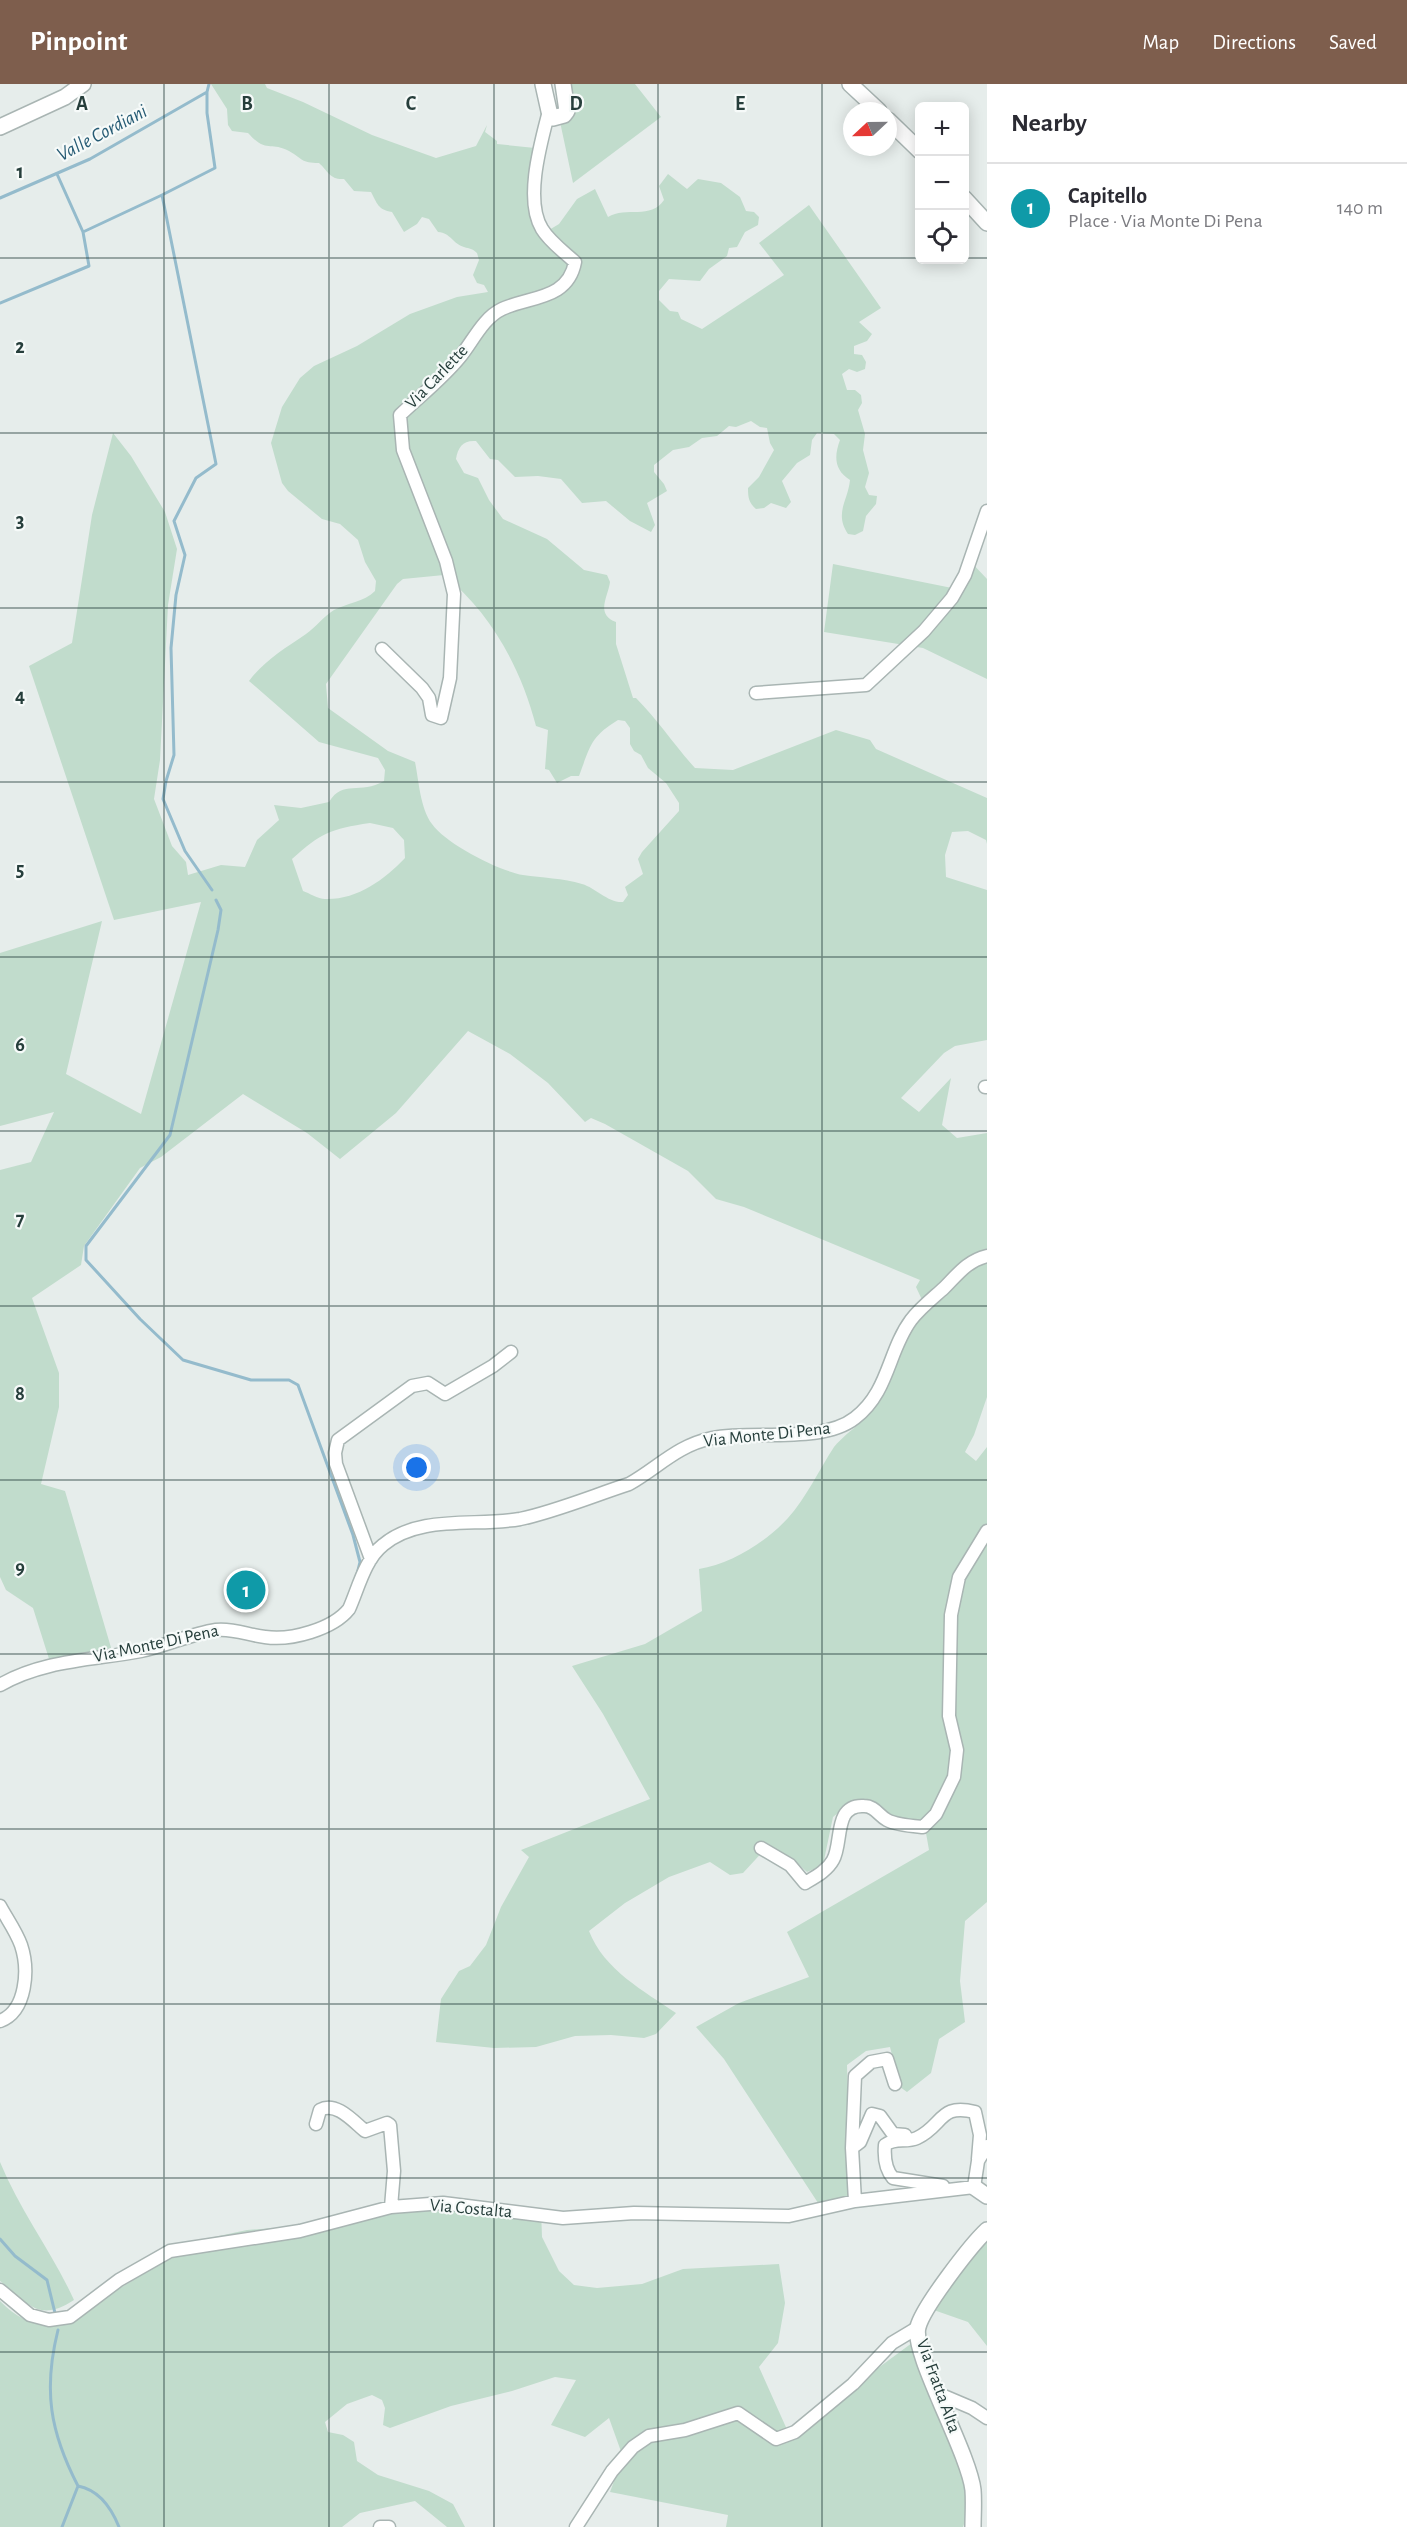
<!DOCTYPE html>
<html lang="en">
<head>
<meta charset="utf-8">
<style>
	:root { --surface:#fff; --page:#f7f7f7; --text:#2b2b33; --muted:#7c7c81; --line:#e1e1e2; --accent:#7e5e4d }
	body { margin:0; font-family:"Alegreya Sans",sans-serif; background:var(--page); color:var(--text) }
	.controls { position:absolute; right:18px; top:18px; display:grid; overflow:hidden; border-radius:9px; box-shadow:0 3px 15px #0003 }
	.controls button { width:54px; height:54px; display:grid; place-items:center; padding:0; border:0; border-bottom:2px solid var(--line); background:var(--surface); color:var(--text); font:30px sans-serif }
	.compass { position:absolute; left:843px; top:18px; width:54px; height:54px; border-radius:50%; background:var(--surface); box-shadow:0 3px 15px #0003; rotate:248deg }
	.you { position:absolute; left:417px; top:1384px; width:21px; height:21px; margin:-15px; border:4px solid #fff; border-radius:50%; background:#1a73e8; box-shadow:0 0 0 9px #1a73e833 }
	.badge { display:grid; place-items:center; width:39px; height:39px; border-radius:50%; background:var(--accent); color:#fff; font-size:20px; font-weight:700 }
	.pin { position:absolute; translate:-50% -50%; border:3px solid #fff; box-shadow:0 2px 6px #0006 }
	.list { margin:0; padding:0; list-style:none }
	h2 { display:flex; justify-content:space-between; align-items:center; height:78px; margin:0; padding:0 24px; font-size:26px }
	h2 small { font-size:20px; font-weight:400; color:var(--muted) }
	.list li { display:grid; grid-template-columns:39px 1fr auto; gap:18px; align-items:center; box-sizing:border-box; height:90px; padding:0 24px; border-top:2px solid var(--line) }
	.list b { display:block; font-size:22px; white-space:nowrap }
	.list p { margin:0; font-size:20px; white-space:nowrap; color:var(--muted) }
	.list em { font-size:20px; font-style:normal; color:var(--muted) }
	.icon { flex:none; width:33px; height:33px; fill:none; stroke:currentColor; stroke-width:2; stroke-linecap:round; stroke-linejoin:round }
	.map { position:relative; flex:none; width:987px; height:2443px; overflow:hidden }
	header { display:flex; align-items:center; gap:36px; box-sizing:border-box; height:84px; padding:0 30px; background:var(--accent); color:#fff }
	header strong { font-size:28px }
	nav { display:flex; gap:33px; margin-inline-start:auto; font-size:21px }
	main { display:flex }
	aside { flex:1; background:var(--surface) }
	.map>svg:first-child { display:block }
	.green { fill:#c1dccc; fill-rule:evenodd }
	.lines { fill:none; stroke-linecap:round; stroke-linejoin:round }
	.stream { stroke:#94bbcc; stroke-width:3 }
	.minor-casing { stroke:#a9b5b3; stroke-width:15 }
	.tertiary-casing { stroke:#a9b5b3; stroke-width:18 }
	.minor { stroke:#fff; stroke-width:12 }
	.tertiary { stroke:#fff; stroke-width:15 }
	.grid { fill:none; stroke:#263e3b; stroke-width:1.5; stroke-opacity:0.55 }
	.labels { text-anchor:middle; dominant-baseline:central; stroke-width:4.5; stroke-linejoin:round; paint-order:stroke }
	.street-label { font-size:18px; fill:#263e3b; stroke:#f6faf9 }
	.water-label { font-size:20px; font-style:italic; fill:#265b74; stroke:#f6faf9 }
	.grid-label { font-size:20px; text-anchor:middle; font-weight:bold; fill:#263e3b; stroke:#f6faf9; stroke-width:4.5; stroke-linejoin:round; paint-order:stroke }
</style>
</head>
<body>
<header>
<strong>Pinpoint</strong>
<nav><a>Map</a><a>Directions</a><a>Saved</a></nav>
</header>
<main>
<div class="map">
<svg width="987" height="2443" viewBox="0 0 987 2443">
	<rect width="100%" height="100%" fill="#e6edeb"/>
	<path class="green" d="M211 0H265L267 4 303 18 372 51 436 74 476 62 487 41 485 48 497 57V60L535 64 530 118 549 146 559 140 577 115 595 105 608 133C626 122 651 136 664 116L659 102 668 90 687 105 698 95 721 99 740 113 746 127 754 128 759 133 758 141 745 148 737 163 729 164 727 172 709 185 700 197 669 195 659 207V216L670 227 678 228 681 235 702 245 784 191 759 159 809 121 881 224 859 238 872 250 867 257 854 262V270L862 271 866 278 865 285 857 288 849 285 842 290 847 306H855L861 311 862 319 858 326 865 350 863 366 869 389 865 403 869 411 877 412 876 420 866 432 863 447 855 451 848 450C834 429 848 417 850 396 834 386 834 372 840 356L834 350 817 349 812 356 810 371 797 379 782 397 791 418 786 424 771 419 764 424 756 425C749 419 748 414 748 404L759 393 774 366 770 359 767 344 760 343 751 337 736 343 729 342 717 352 702 354 689 363 673 366 654 381V388L664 400 667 407 647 419 655 441 651 448 630 437 606 417 582 419 561 395 538 392 515 393 498 376 490 375 476 357C463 356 458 363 456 375L464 389 478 394 489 416 503 435 547 455 584 486 607 491 610 498C608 513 595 530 616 538V560L633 614H636C658 636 674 661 695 684L733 686 836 646 870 656 876 665 987 714V760L986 756 968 747 952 748 945 771 946 793 987 806V956L955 962 944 969 901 1014 919 1028 951 994 942 1041 957 1054 987 1049V1313L974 1351 965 1368 976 1377 987 1363V1818L965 1837 960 1897 965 1938 939 1955 931 1989 907 2008 900 2003 890 1963 866 1967 847 1981 850 2103 854 2119 822 2125 724 1975 696 1943 739 1919 809 1893 787 1848 929 1766 926 1749 930 1735 902 1739 874 1719 849 1720 833 1733 823 1781 807 1788 791 1774 767 1763 743 1789 730 1791 710 1778 669 1793 625 1819 589 1847C604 1886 644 1907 676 1929L656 1950 644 1954 611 1951 575 1952 536 1963 494 1964 436 1958 441 1915 459 1887 470 1882 486 1861 501 1823 529 1773 521 1766 650 1715 603 1630 572 1582 645 1560 702 1527 699 1485C731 1480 766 1458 788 1434 806 1414 819 1386 834 1363 850 1344 869 1337 881 1313 887 1302 883 1288 885 1276 889 1254 909 1234 923 1218L916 1203 920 1196 744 1123 716 1115 688 1087 605 1040 591 1034 585 1038 548 999 510 970 468 947 396 1029 340 1075 307 1049 243 1010 161 1073 140 1084 84 1162 81 1181 32 1214 59 1289V1323L41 1400 65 1407 112 1567 50 1578 33 1524 6 1506 0 1493V1086L31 1078 54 1028 0 1042V869L102 837 66 990 141 1030 201 818 114 836 29 582 72 559 92 431 113 349 131 372 165 428 177 465 168 521 160 676 154 715 172 762 186 778 188 791 221 781 245 783 257 756 279 736 274 721 301 724 329 718C343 695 360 711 384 697L385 686 378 674 319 658 249 597C265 576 284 565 306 550 316 543 323 533 334 526 347 519 364 518 375 507L376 497 365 478 358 456 340 440 322 435 288 407 282 399 271 359 282 323 300 294 314 282 357 262 410 230 457 213 488 208 484 201 477 199 473 191 479 176 477 169C472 164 470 165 464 163 453 160 451 149 438 148L429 135 422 133 417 140 404 148 392 128C378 126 377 119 371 108L354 107 344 95C330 96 328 87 319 79 301 79 303 75 289 67 270 57 267 70 248 49L232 47 228 41 227 25ZM444 491C491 529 521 584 536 642L548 646 545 685 549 686 557 699 571 692H579C590 663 590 653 618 636L625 637 630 644V660L634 667 641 671 648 684 666 699 679 719V727L642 768 638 775 643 790 625 803 628 811 623 818C608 819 596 804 582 800 563 794 542 794 523 791 499 787 446 760 432 740 420 724 419 697 415 678L388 667 328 624 326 600 397 500 403 495ZM370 739 393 744 404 756 405 774C384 796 357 816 325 815 318 815 309 809 303 807L292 775C321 749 330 745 370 739Z
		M568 0H635L661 33 573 99 559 33Z
		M970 477 987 495V595L923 564 824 548 833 480 957 505Z
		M0 2078C20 2127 52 2168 74 2216 38 2240 27 2218 0 2197Z
		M435 2118 541 2125 542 2153 559 2187 574 2201 597 2204 642 2200 683 2185 779 2180 785 2219 778 2259 759 2283 789 2350 916 2256 937 2303 971 2419 963 2443H726L728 2431 610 2408 623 2373 609 2334 585 2353 551 2341 576 2296 555 2293 512 2307 451 2322 390 2344 383 2341 385 2324 382 2316 372 2311 347 2320 325 2338 328 2348 343 2351 354 2358 357 2377 378 2391 429 2407 453 2420 465 2443H447L415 2417 360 2429 342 2443H0V2217C18 2235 34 2243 60 2241L143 2190 167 2163 247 2146 328 2140Z
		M987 2149V2262L968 2238 928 2224Z"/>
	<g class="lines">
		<path class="stream" d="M207 8V29L215 84 162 111 216 380 196 394 174 437 185 471 176 511 171 564 174 671 166 697 163 715 185 767 212 806
			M0 114 90 75 207 8 209 0
			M83 148 162 111
			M0 219 89 182 83 148 57 90
			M216 816 221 826 218 846 170 1051 86 1162V1176L140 1235 183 1276 251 1296H289L298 1301 353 1451 360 1478 357 1490
			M0 2155 15 2172 47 2196 55 2229
			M58 2246C43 2306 50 2348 78 2402 99 2406 111 2423 119 2443
			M62 2443 78 2402"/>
		<g class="minor-casing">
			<path id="minor" d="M382 565 422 604 429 614 432 631 441 634 450 594 454 510 446 477 403 366 400 331C420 312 443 294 460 273 473 257 483 234 502 225 530 212 568 216 575 178 564 168 550 158 542 145 524 116 541 58 549 27
				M756 609 866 601 924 547 952 514 965 491 987 427
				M985 1003H987
				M371 1475 336 1380 335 1369 338 1356 412 1302 428 1299 445 1310 493 1282 511 1268
				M0 1601C43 1576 93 1576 141 1567 166 1562 190 1550 216 1546 233 1544 248 1551 265 1553 291 1557 333 1545 349 1525 358 1505 365 1475 383 1461 420 1430 476 1443 520 1435 554 1428 595 1411 629 1400 659 1383 676 1362 712 1354 754 1346 822 1360 855 1334 889 1308 888 1267 911 1236 920 1224 933 1214 944 1204 958 1190 967 1177 987 1172
				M761 1764 790 1781 805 1799C815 1793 827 1787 833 1776 843 1759 833 1720 864 1722 875 1722 878 1731 887 1736 896 1741 912 1742 923 1743L936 1730 954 1693 957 1666 949 1632 951 1531 959 1493 987 1447
				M0 1822C7 1835 16 1847 21 1861 29 1885 27 1927 0 1937
				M316 2040 320 2026C336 2017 353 2037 365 2047L387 2039 390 2041 394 2087 391 2123
				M852 2064 855 1992 871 1978 887 1975 895 2000
				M943 2102 893 2094C885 2085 884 2073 885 2061 895 2053 906 2059 917 2054 944 2041 939 2019 975 2028L980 2051 978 2075
				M855 2117 852 2064 860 2058 872 2030 880 2032 893 2050 905 2051
				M0 2206 30 2231 49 2236 70 2233 119 2196 170 2167 300 2147 391 2123 443 2119 563 2134 634 2129 789 2132 855 2117 974 2103 978 2077 987 2062
				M939 2310 972 2324 987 2334
				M380 2443H389
				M576 2443 612 2387 633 2363 649 2352 685 2346 738 2329 776 2355 795 2348 853 2300 892 2259 917 2244"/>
		</g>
		<g class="tertiary-casing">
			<path id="tertiary" d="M543 0 549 27 553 34 564 31 567 27 563 0
				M850 0 879 27
				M888 36 920 67
				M0 43 65 13 83 0
				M964 114 987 139
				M974 2103 987 2112
				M973 2443C973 2431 974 2418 973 2406 969 2369 911 2268 918 2243 923 2223 971 2161 987 2146"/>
		</g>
		<use href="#minor" class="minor"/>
		<use href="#tertiary" class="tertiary"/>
	</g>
	<path class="grid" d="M164 0V2443M329 0V2443M494 0V2443M658 0V2443M822 0V2443M0 174H920M964 174H987M0 349H987M0 524H987M0 698H987M0 873H987M0 1047H987M0 1222H987M0 1396H987M0 1570H987M0 1745H987M0 1920H987M0 2094H987M0 2268H987"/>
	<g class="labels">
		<g class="street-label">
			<text transform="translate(437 293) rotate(-46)">Via Carlette</text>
			<text transform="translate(767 1351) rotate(-6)">Via Monte Di Pena</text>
			<text transform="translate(156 1560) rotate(-12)">Via Monte Di Pena</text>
			<text transform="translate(471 2125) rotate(5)">Via Costalta</text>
			<text transform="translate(938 2302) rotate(70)">Via Fratta Alta</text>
		</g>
		<g class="water-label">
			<text transform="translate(102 49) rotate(-28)">Valle Cordiani</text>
		</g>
	</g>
	<g class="grid-label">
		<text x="82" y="26">A</text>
		<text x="247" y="26">B</text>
		<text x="411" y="26">C</text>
		<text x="576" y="26">D</text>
		<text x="740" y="26">E</text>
		<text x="20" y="94">1</text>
		<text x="20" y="269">2</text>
		<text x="20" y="443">3</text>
		<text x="20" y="618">4</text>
		<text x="20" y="792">5</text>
		<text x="20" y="967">6</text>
		<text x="20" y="1141">7</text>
		<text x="20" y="1316">8</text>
		<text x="20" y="1490">9</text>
	</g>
</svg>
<div class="controls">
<button>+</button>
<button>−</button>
<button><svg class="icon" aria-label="locate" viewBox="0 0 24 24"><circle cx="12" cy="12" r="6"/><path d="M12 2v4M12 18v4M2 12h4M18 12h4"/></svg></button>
</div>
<svg class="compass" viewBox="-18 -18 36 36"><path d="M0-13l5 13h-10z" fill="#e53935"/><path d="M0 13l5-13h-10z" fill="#7c7c81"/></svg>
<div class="you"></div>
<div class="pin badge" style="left:246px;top:1506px;background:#0f9aa8">1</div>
</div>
<aside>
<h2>Nearby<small></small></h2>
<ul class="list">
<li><span class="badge" style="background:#0f9aa8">1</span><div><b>Capitello</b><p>Place · Via Monte Di Pena</p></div><em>140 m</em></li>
</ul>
</aside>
</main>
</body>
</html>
